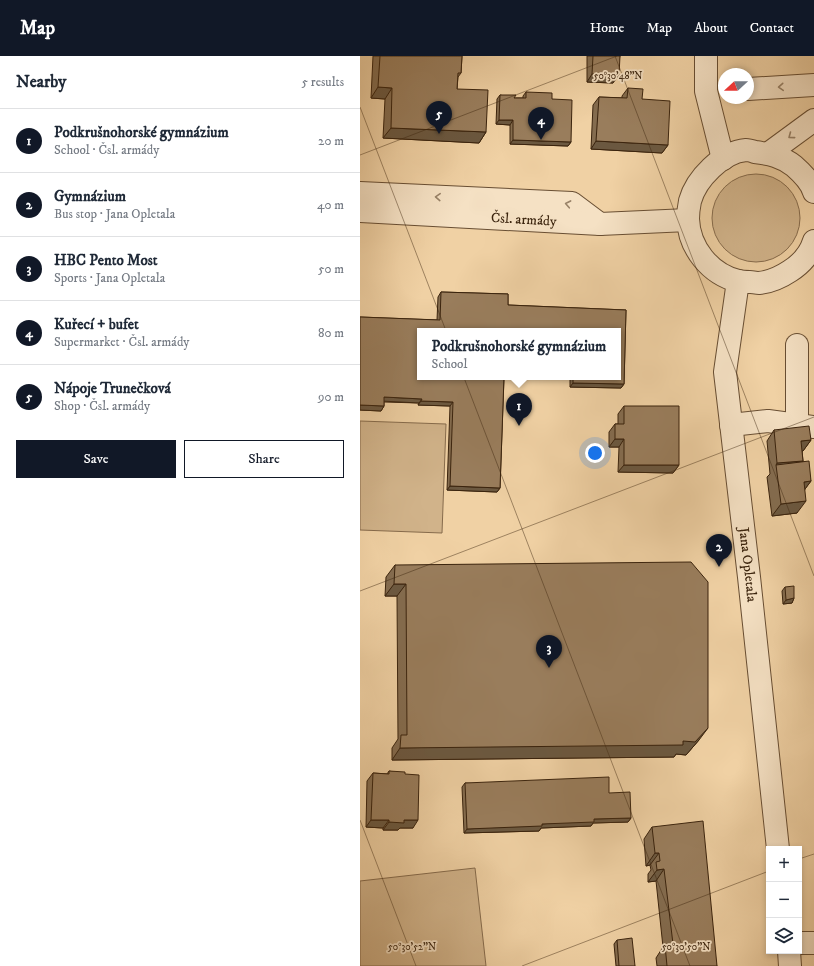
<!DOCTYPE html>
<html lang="en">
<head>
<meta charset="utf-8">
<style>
	:root { --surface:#fff; --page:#f6f6f7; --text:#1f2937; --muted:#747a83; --line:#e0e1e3; --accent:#111827 }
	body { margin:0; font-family:"IM FELL DW Pica",serif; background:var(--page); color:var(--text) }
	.controls { position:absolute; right:12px; bottom:12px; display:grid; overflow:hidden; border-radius:0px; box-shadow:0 2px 6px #0003 }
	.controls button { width:36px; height:36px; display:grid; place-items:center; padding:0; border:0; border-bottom:1px solid var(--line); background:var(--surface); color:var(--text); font:20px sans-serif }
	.compass { position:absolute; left:358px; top:12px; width:36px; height:36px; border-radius:50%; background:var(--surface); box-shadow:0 2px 6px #0003; rotate:249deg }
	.you { position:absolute; left:235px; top:397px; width:14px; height:14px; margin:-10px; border:3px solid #fff; border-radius:50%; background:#1a73e8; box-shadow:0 0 0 6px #1a73e833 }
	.badge { display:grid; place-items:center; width:26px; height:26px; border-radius:50%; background:var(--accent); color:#fff; font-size:13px; font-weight:700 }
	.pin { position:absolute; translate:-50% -33px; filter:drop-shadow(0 1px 2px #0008) }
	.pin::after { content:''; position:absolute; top:21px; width:14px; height:12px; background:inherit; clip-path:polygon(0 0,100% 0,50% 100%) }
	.popup { position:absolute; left:57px; top:272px; width:204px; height:52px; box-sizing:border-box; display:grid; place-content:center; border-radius:0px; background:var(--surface); filter:drop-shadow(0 1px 3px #0005); font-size:13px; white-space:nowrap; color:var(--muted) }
	.popup b { font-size:15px; color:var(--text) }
	.popup::after { content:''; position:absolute; left:50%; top:100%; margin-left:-8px; border:8px solid transparent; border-top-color:var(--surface) }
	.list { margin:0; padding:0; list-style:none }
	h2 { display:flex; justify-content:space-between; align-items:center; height:52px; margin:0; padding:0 16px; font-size:17px }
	h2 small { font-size:13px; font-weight:400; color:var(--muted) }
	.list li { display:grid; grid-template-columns:26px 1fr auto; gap:12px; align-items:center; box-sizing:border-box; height:64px; padding:0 16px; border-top:1px solid var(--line) }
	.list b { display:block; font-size:15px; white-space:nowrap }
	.list p { margin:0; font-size:13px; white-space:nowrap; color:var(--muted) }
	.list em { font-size:13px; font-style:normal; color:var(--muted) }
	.actions { display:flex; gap:8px; padding:12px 16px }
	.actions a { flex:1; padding:9px 0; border:1px solid var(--accent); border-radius:0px; text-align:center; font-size:14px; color:var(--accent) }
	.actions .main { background:var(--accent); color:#fff }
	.icon { flex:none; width:22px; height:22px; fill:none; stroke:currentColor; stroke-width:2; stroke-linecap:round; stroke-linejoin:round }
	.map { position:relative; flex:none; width:454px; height:910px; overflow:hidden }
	header { display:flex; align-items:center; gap:24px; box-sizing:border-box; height:56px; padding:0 20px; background:var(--accent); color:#fff }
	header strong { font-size:19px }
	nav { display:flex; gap:22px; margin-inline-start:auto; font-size:14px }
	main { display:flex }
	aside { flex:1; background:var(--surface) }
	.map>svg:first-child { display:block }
	.green { fill:#d1b38a; stroke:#866b4c }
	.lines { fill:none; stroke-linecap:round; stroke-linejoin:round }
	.minor-casing { stroke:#684e33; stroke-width:24 }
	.minor { stroke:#f5e1c4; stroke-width:22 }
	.wall { fill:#846c4f; stroke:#3a230d }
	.shaded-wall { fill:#6b5840; stroke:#3a230d }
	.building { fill:#997d5c; stroke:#3a230d }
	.oneway { stroke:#988268 }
	.ticks { fill:none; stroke:#3a230d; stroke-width:1; stroke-opacity:0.45 }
	.labels { text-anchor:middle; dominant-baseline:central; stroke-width:3.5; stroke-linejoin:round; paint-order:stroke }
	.street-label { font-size:14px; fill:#3a230d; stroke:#f5e1c4 }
	.ticks-label { font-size:10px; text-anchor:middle; fill:#3a230d; stroke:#f5e1c4; stroke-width:3.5; stroke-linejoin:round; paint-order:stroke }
</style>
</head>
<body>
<header>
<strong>Map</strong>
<nav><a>Home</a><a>Map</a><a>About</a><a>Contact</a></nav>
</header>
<main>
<aside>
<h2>Nearby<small>5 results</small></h2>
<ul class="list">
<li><span class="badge">1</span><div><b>Podkrušnohorské gymnázium</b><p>School · Čsl. armády</p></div><em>20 m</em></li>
<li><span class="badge">2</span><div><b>Gymnázium</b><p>Bus stop · Jana Opletala</p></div><em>40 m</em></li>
<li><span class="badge">3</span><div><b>HBC Pento Most</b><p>Sports · Jana Opletala</p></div><em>50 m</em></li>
<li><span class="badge">4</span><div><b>Kuřecí + bufet</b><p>Supermarket · Čsl. armády</p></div><em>80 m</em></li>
<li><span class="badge">5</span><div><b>Nápoje Trunečková</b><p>Shop · Čsl. armády</p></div><em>90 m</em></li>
</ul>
<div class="actions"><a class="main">Save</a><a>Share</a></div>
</aside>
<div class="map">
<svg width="454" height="910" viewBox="0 0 454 910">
	<rect width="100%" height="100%" fill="#f0d1a4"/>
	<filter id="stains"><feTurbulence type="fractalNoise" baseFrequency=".005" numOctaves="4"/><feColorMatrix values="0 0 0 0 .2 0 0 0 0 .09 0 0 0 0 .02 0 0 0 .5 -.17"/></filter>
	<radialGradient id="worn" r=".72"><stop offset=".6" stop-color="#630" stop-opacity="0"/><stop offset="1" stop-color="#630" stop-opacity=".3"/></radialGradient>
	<path class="green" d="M352 162a44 44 0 1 1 88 0a44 44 0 1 1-88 0Z
		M0 365 86 368 82 477 0 474Z
		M115 812 126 910H0V825Z"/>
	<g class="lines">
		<g class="minor-casing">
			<g id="minor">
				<path d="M346 0V35L363 103"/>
				<path d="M388 33 454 29"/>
				<path d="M409 97 454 64"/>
				<path d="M454 136C451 126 442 117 434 110 421 100 410 98 395 96 392 95 388 94 386 94 362 96 336 123 330 145 329 150 328 158 328 163 329 192 350 218 378 225 382 226 386 226 390 226 393 226 396 227 399 227 410 226 421 221 430 215 441 208 450 198 454 185"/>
				<path d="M0 137 212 147 240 168"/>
				<path id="s1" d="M0 155 240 168 328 164"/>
				<path id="s2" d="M378 225 365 316 389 521 418 793"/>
				<path d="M437 289V369"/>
				<path d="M371 369 408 365 454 371"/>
				<path d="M439 887H454"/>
				<path d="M429 895 430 910"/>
			</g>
		</g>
		<use href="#minor" class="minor"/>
	</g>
	<path class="wall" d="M13 0H102L101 17 98 21 97 33 126 76 119 87 23 82 25 43 11 42Z
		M227 0H260L253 27 227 26Z
		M268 32 282 43 308 89 302 97 231 93 233 49 239 41 262 42V40Z
		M166 36 192 43 211 86 208 90 150 88V69L136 68 137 43 140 39 154 42H163V40Z
		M81 236 148 238V249L266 254 264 328 261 332 210 331V321H258V275H60V321H144L140 432 137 436 87 434 90 350 58 349 59 347 24 346V350L21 355 0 354V261L77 264 78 241Z
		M264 350 319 409 313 417 258 416 259 391H249V376L255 368H258V358Z
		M414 374 451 384 443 395H442L443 405 451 425 445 433 437 457 412 460 407 421 410 418 407 385Z
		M35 509 339 684 326 699 316 698 314 701 32 704V692L38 683 37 540H25L26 521Z
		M425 531 434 542 432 547 423 548 422 535Z
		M29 715 45 718 53 772H40L38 774H23V772L6 771 7 725 13 717 27 718Z
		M105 727 249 737 271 762 268 766 233 767 231 770 181 772 179 775 104 777 102 731Z
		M292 771 357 910H297L296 902 303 891 296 825 288 826V818L291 814 290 809 286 810 284 783Z
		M257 884 275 910H256L254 888Z"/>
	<path class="shaded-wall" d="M232 18 259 19 253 27 227 26Z
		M18 31 32 32 25 43 11 42Z
		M139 64H153L150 69 136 68Z
		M31 72 126 76 119 87 23 82Z
		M153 84 211 86 208 90 150 88Z
		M236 85 308 89 302 97 231 93Z
		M213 327 264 328 261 332 210 331Z
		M24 341 62 343 59 347 21 345Z
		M61 345 93 346 90 350 58 349Z
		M0 349 24 350 21 355 0 354Z
		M255 383H264L259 391H249Z
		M451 384 443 395H434L441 385Z
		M443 405 436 415 416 409 417 407Z
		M264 409H319L313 417 258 416Z
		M451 425 442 437 444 426Z
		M90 430 140 432 137 436 87 434Z
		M446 445 437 457 412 460 421 448Z
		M34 528H46L37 540H25Z
		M434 542 432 547 423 548 426 544Z
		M348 672 339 684 326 699 316 698 314 701 32 704 40 692 323 685Z
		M271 762 268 766 233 767 231 770 181 772 179 775 104 777 107 773 182 768 234 763Z
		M11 764H29L23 772 6 771Z
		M44 764H58L53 772H40L38 774H23L29 766Z
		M295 797H299L290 809 286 810Z
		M304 813 296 825 288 826 297 814Z"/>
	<path class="building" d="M20 0H102L101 17H98L97 33 128 34 126 76 31 72 32 32 18 31Z
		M233 0H260L259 19 232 18Z
		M268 32 283 33 282 43 310 45 308 89 236 85 239 41 267 42Z
		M166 36 192 37V43L212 44 211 86 153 84V64H139L140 39H156L154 42H166Z
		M81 236 148 238V249L266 254 264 328 213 327V321H258V275H60V321H144L140 432 90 430 93 346 61 345 62 343 24 341V350L0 349V261L80 264Z
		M264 350H319V409H264V383H255V368H264Z
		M449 370 451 384 441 385 443 405 417 407 414 374Z
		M449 405 451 425 444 426 446 445 421 448 416 409Z
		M331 506 348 526V672L335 686 323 685V689L40 692 41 679H47L46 528H34L35 509Z
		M434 530V542L426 544 425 531Z
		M29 715 45 716V718L59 719 58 764H44V767L29 766V764H11L13 717 29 718Z
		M249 721V737L270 736 271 762 234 763V766L182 768V770L107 773 105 727Z
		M343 765 357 910H307L305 889 313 888 304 813 297 814 296 806 300 805 299 797H295L292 771Z
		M272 882 275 910H259L257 884Z"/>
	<defs><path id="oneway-chevron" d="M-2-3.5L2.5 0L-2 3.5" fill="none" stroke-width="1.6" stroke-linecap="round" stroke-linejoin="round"/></defs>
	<g class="oneway">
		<use href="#oneway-chevron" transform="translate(421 31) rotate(176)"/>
		<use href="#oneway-chevron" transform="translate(431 80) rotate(143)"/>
		<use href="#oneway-chevron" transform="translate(78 141) rotate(-177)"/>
		<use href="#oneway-chevron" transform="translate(208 148) rotate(-169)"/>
	</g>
	<path class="ticks" d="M255 0 454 520M0 51 330 910M0 99 257 0M0 535 454 361M0 764 56 910M439 803 454 798M162 910 409 815"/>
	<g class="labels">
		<g class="street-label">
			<text stroke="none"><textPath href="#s1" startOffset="164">Čsl. armády</textPath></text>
			<text stroke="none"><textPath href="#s2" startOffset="286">Jana Opletala</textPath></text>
		</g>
	</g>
	<g class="ticks-label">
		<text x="258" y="23">50°30'48"N</text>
		<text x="52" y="894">50°30'52"N</text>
		<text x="326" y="894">50°30'50"N</text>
	</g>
	<rect width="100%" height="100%" filter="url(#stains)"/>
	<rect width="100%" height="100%" fill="url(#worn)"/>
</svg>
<div class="controls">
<button>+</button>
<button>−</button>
<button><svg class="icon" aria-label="layers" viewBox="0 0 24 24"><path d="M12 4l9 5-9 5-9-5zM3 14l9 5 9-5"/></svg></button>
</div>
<svg class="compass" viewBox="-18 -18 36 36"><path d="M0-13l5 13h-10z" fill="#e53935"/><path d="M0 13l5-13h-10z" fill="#747a83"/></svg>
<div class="you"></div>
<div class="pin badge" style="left:159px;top:370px">1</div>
<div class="popup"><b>Podkrušnohorské gymnázium</b>School</div>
<div class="pin badge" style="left:359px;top:511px">2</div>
<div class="pin badge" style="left:189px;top:612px">3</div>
<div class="pin badge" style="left:181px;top:84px">4</div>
<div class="pin badge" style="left:79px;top:78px">5</div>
</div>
</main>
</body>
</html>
